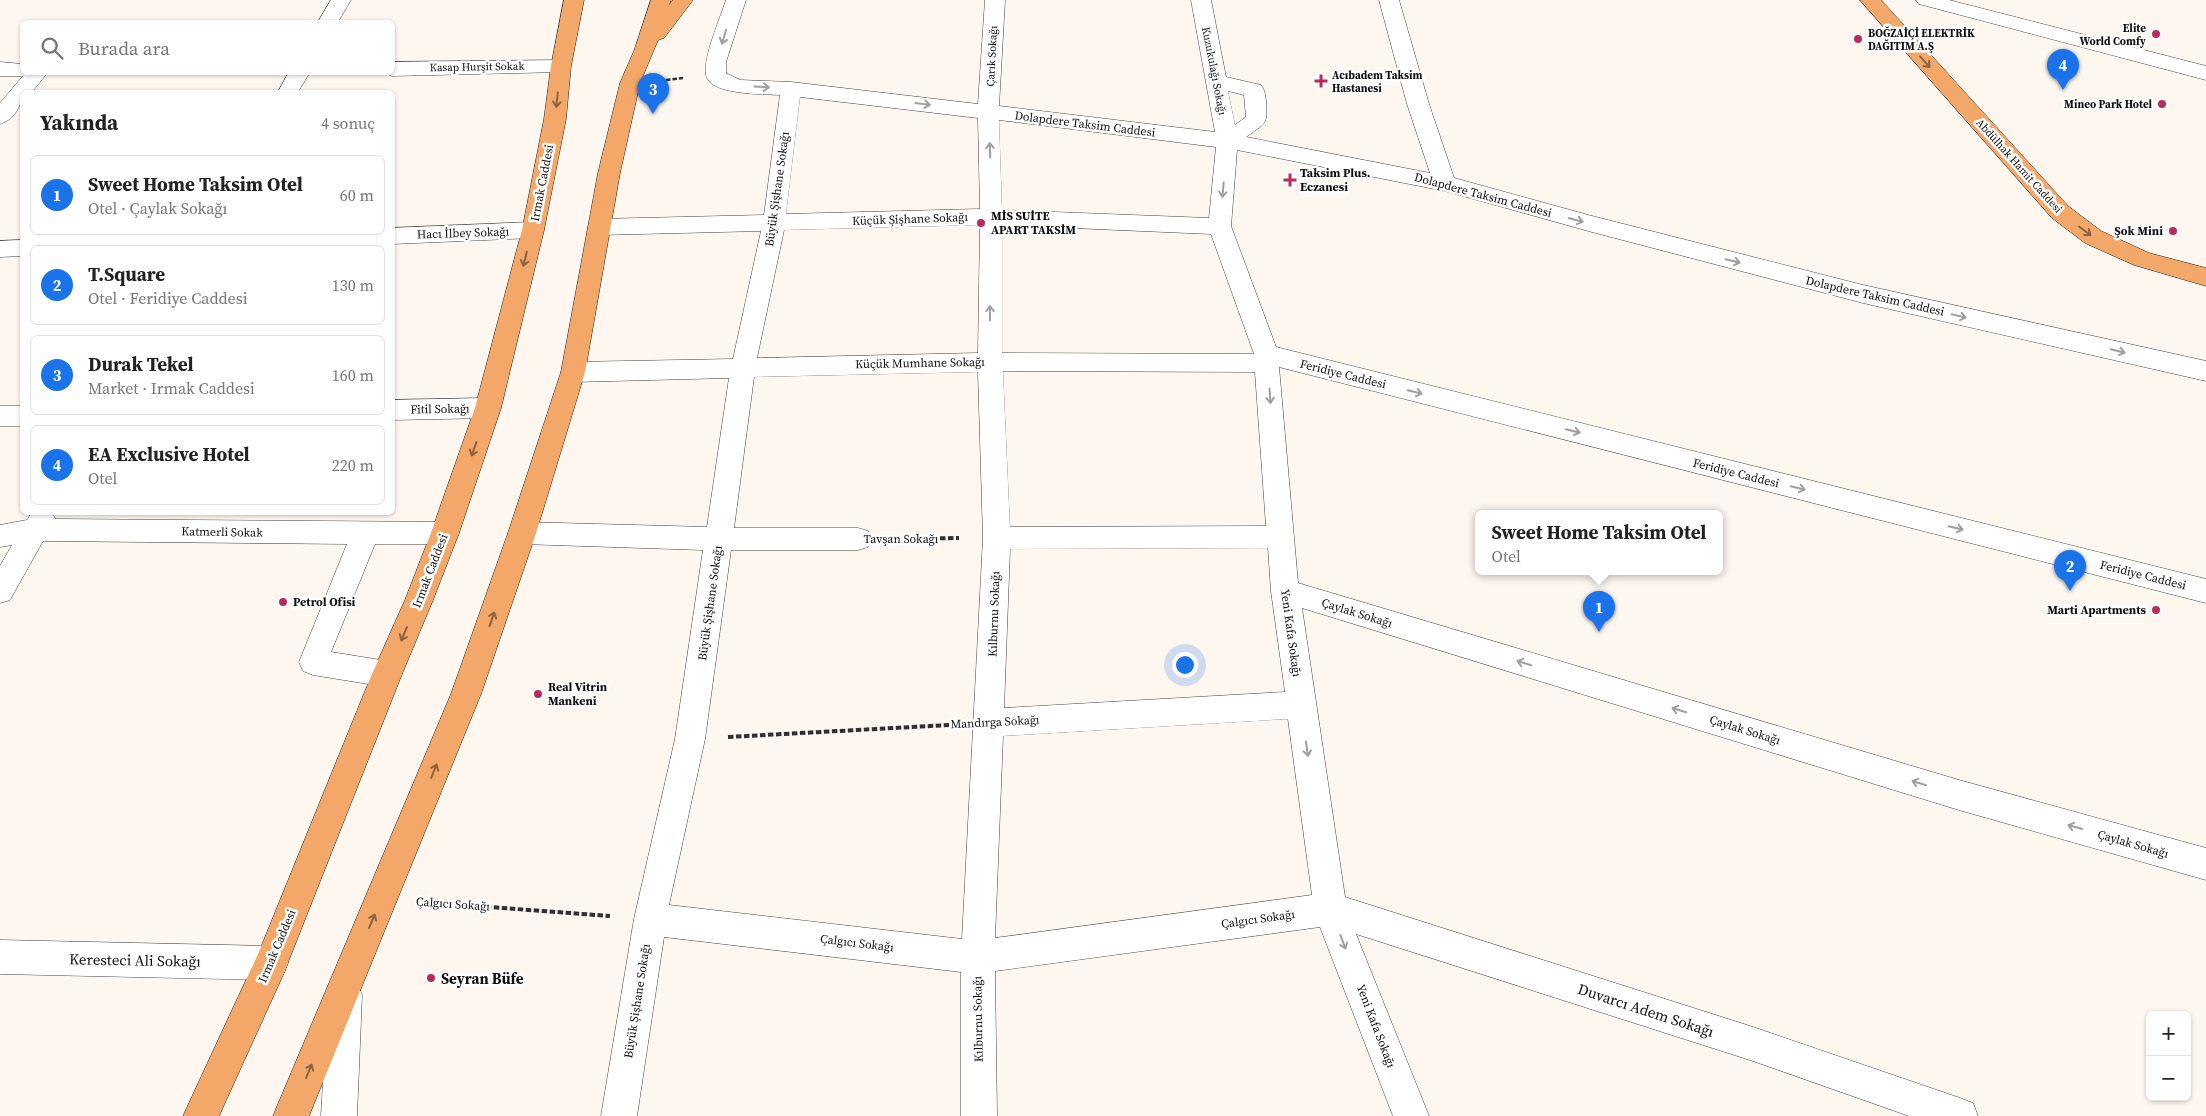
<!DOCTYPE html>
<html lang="tr">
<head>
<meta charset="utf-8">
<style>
	:root { --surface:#fff; --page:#f2f2f2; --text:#222; --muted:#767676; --line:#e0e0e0; --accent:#1a73e8 }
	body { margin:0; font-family:"Source Serif 4",serif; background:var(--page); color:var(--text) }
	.controls { position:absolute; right:15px; bottom:15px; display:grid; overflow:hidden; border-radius:8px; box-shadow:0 1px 4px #0004 }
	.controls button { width:45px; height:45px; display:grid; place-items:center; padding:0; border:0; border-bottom:1px solid var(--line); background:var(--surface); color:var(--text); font:25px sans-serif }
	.you { position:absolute; left:1184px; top:664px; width:18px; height:18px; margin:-12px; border:4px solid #fff; border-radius:50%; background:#1a73e8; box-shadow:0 0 0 8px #1a73e833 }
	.badge { display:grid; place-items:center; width:32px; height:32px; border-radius:50%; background:var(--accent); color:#fff; font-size:16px; font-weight:700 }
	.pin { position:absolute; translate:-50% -41px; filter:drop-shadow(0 1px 2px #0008) }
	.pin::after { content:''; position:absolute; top:26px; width:18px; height:15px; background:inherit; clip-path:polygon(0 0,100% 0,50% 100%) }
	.popup { position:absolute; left:1475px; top:510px; width:248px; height:65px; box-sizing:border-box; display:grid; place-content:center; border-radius:8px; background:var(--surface); filter:drop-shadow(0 1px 4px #0005); font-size:16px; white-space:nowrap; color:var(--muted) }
	.popup b { font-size:19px; color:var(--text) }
	.popup::after { content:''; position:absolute; left:50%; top:100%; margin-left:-10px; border:10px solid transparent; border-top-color:var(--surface) }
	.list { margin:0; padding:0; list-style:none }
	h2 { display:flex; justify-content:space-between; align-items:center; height:65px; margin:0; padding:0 20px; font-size:21px }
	h2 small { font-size:16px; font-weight:400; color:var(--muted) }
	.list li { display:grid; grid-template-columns:32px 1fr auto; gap:15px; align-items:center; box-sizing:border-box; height:80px; margin:0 10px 10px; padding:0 10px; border:1px solid var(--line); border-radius:8px }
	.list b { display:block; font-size:19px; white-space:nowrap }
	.list p { margin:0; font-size:16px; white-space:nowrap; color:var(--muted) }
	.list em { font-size:16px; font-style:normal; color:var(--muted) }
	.icon { flex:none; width:28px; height:28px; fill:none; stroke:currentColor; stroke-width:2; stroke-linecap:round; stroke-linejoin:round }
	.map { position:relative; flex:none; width:2206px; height:1116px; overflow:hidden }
	.search { position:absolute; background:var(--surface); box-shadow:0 1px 4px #0004; left:20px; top:20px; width:375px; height:55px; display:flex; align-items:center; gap:12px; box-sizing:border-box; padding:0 18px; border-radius:8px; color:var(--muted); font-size:19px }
	.panel { position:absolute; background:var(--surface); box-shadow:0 1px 4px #0004; left:20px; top:90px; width:375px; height:425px; border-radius:8px }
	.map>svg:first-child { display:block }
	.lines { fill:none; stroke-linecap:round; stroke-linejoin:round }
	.minor-casing { stroke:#414141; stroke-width:1 }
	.major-casing { stroke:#1f1f1f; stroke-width:1 }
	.path-far1 { stroke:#303030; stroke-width:2.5; stroke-dasharray:4.5 2; stroke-linecap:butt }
	.path { stroke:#303030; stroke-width:4; stroke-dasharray:5.5 2.5; stroke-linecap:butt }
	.minor { fill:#fff; fill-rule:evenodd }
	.major { fill:#f3a86a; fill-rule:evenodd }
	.oneway { stroke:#9f9f9f }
	.oneway2 { stroke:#8c6341 }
	.poi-dot { fill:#b82b5c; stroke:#fff; stroke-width:2 }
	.labels { text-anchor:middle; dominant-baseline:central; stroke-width:5; stroke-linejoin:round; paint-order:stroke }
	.far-poi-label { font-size:11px; font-weight:bold; fill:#0e0e0e; stroke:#fff; text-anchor:end }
	.far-street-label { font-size:11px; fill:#0e0e0e; stroke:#fff }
	.street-label { font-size:12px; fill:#0e0e0e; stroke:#fff }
	.poi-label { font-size:12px; font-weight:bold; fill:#0e0e0e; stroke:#fff; text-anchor:start }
	.near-street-label { font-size:15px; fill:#0e0e0e; stroke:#fff }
	.near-poi-label { font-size:15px; font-weight:bold; fill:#0e0e0e; stroke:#fff; text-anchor:start }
</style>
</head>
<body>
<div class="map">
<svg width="2206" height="1116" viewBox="0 0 2206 1116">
	<rect width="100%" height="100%" fill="#fef7ef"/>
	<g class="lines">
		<g class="minor-casing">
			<path id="minor" d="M331 0H351L338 22H318Z
				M726 0H746L726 62V73L740 80 791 82 978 104 985 0H1005L999 106 1215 132 1191 0H1211L1226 77 1261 85C1265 90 1265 95 1266 101 1268 126 1265 123 1246 137L1430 173 1407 104 1379 0H1399L1429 104 1454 178 1592 216 1863 285 2206 361V381L1863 303 1592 232 1445 191 1237 150 1231 226 1276 347 2206 579V603L1279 367 1298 583 1959 780 2206 848V880L1959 810 1302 608 1345 897 1750 1026 1960 1098 1973 1103 1978 1116H1909L1750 1060 1356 934 1429 1116H1393L1320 927 995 971 997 1116H961V972L664 937 637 1116H601L634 919 675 739 703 550 522 544 512 541 508 533 512 525 522 522 707 527 729 378 573 382 564 379 561 372 564 365 573 362 733 359 761 231 599 235 591 233 588 227 591 221 599 219 764 215 780 95C763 94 715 95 707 78 700 64 721 16 726 0ZM1228 91 1244 95 1246 117 1235 125ZM800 97 978 118 980 209 786 214ZM999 120 1216 147 1209 218 1002 210ZM980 225 978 353 757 358 784 230ZM1002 225 1211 234 1254 354 1002 353ZM1003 371 1255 372 1266 526 1010 527ZM978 372 983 538 962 939 669 905 705 739 731 550H858L868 547 872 539 868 531 858 528H734L754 377ZM1268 548 1271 591 1285 692 1004 708 1010 549ZM1288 719 1312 895 995 938 1003 736Z
				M1916 0H1949L2206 66V80L1919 4Z
				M561 60 568 61 571 66 568 71 561 72 392 76 384 72H392V62Z
				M0 62 22 64V72H48L32 92H22C22 106 14 120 0 124V103L23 76H0Z
				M289 72H310L298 92H278Z
				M533 222 541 224 544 230 541 236 533 238 392 244V228Z
				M22 240V256L0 257V241Z
				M488 398 497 401 501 408 497 415 488 418 392 420V400Z
				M0 406H22V426H0Z
				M32 512H52L55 519 445 522 455 525 459 533 455 541 445 544H375L331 652 387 661 397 665 402 674 397 683 387 687 313 675 303 671 299 662 347 544 43 541 10 600 0 603V566L12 545 0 547V525L27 520Z
				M0 940 271 946 283 951 288 963 283 975 271 980 0 974Z
				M345 978 357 983 362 995 357 1116H321L328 995 333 983Z"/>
		</g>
		<g class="major-casing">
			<path id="major" d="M564 0H584L571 66 566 119 544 230 501 408 459 533 433 600 402 674 283 975 219 1116H183L259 952 372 674 405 600 431 533 475 408 522 230 544 119 551 66Z
				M651 0H671L669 5 673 0H693L664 38 658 40 640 83 620 173 585 372 536 533 481 694 309 1116H273L451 694 508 533 561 372 598 173 620 83 634 51Z
				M1860 0H1881L2068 206 2101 231 2149 253 2206 268V286L2134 265 2085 243 2052 218Z"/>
		</g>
		<path class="path-far1" d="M666 80 683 78"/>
		<path class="path" d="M892 539 959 538
			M728 737 949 725
			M422 902 610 916"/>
		<use href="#minor" class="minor"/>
		<use href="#major" class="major"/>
	</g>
	<defs><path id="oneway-shaft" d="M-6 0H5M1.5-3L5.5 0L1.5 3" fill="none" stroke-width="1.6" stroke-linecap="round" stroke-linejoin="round" transform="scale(1.25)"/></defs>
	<g class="oneway">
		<use href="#oneway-shaft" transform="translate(724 37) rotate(107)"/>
		<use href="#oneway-shaft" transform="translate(762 87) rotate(3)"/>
		<use href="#oneway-shaft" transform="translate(923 104) rotate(7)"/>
		<use href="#oneway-shaft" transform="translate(990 150) rotate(-92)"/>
		<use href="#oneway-shaft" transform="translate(1223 190) rotate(95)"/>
		<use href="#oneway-shaft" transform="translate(1576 220) rotate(16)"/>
		<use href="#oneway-shaft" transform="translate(1733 261) rotate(14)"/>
		<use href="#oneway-shaft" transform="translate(990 313) rotate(-90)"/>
		<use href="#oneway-shaft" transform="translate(1959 316) rotate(13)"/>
		<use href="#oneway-shaft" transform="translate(2118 351) rotate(13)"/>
		<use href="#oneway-shaft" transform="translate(1415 392) rotate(14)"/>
		<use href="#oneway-shaft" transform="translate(1270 396) rotate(86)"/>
		<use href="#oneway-shaft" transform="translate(1573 431) rotate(14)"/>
		<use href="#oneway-shaft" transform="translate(1798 488) rotate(14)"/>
		<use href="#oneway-shaft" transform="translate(1956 528) rotate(14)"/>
		<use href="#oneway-shaft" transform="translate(1524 663) rotate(-163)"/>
		<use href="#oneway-shaft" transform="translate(1679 710) rotate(-163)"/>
		<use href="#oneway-shaft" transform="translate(1307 749) rotate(82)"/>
		<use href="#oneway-shaft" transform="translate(1919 783) rotate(-163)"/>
		<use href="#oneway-shaft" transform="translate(2075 827) rotate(-164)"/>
		<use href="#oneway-shaft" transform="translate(1343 942) rotate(69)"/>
	</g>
	<g class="oneway2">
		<use href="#oneway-shaft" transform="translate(1925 62) rotate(48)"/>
		<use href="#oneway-shaft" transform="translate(557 100) rotate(96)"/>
		<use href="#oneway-shaft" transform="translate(2085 231) rotate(37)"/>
		<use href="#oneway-shaft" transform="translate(525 259) rotate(104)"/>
		<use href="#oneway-shaft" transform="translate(474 449) rotate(109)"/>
		<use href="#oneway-shaft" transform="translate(492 619) rotate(-71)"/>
		<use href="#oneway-shaft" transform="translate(404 634) rotate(113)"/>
		<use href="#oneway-shaft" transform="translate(434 771) rotate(-68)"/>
		<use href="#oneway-shaft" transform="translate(372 921) rotate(-67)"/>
		<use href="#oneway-shaft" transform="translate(309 1071) rotate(-67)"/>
	</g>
	<g class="poi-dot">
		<circle cx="2156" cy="34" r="5"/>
		<circle cx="1858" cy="39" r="5"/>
		<path d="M1318.5 73.5h5v5h5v5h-5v5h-5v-5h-5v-5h5z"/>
		<circle cx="2162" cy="104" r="5"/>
		<path d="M1287.5 172.5h5v5h5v5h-5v5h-5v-5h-5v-5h5z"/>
		<circle cx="981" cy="223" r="5"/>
		<circle cx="2173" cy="231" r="5"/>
		<circle cx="283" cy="602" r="5"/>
		<circle cx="2156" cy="610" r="5"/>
		<circle cx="538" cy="694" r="5"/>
		<circle cx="431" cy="978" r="5"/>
	</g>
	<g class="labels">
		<g class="far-poi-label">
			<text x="2146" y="28">Elite<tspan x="2146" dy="13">World Comfy</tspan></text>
			<text x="1868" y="33" text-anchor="start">BOĞZAİÇİ ELEKTRİK<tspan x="1868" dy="13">DAĞITIM A.Ş</tspan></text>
			<text x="1332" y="75" text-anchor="start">Acıbadem Taksim<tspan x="1332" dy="13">Hastanesi</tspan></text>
			<text x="2152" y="104">Mineo Park Hotel</text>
		</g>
		<g class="far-street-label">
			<text transform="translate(992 56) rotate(-87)">Çarık Sokağı</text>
			<text transform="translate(477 67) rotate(-1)">Kasap Hurşit Sokak</text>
			<text transform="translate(1214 71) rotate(79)">Kuzukulağı Sokağı</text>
			<text transform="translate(2019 166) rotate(48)">Abdülhak Hamit Caddesi</text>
		</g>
		<g class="street-label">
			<text transform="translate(1085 124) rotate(7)">Dolapdere Taksim Caddesi</text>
			<text transform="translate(542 183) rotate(-79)">Irmak Caddesi</text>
			<text transform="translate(777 189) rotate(-82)">Büyük Şişhane Sokağı</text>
			<text transform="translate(1483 195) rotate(15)">Dolapdere Taksim Caddesi</text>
			<text transform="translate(910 219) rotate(-2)">Küçük Şişhane Sokağı</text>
			<text transform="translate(463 233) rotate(-2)">Hacı İlbey Sokağı</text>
			<text transform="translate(1875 296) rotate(13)">Dolapdere Taksim Caddesi</text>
			<text transform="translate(920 363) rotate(-1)">Küçük Mumhane Sokağı</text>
			<text transform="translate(1343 374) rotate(14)">Feridiye Caddesi</text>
			<text transform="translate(440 409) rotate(-1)">Fitil Sokağı</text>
			<text transform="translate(1736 473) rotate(14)">Feridiye Caddesi</text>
			<text transform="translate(222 532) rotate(1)">Katmerli Sokak</text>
			<text x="901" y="539">Tavşan Sokağı</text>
			<text transform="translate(430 571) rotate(-69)">Irmak Caddesi</text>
			<text transform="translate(2143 575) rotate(14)">Feridiye Caddesi</text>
			<text transform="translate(710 603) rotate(-82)">Büyük Şişhane Sokağı</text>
			<text transform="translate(1357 613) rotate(17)">Çaylak Sokağı</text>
			<text transform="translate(994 614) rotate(-88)">Kılburnu Sokağı</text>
			<text transform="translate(1291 633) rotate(82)">Yeni Kafa Sokağı</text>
			<text transform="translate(995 722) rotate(-3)">Mandırga Sokağı</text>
			<text transform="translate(1745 730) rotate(17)">Çaylak Sokağı</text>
			<text transform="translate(2133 844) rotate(16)">Çaylak Sokağı</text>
			<text transform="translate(453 904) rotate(4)">Çalgıcı Sokağı</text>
			<text transform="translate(1258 919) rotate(-8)">Çalgıcı Sokağı</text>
			<text transform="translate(857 943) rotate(7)">Çalgıcı Sokağı</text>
			<text transform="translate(277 946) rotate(-67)">Irmak Caddesi</text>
			<text transform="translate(637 1001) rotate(-81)">Büyük Şişhane Sokağı</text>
			<text transform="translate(978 1019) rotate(-91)">Kılburnu Sokağı</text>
			<text transform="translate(1376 1026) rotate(69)">Yeni Kafa Sokağı</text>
		</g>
		<g class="poi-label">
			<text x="1300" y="173">Taksim Plus.<tspan x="1300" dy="14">Eczanesi</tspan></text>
			<text x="991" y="216">MİS SUİTE<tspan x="991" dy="14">APART TAKSİM</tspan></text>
			<text x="2163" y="231" text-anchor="end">Şok Mini</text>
			<text x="293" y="602">Petrol Ofisi</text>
			<text x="2146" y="610" text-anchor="end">Marti Apartments</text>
			<text x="548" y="687">Real Vitrin<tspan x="548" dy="14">Mankeni</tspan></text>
		</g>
		<g class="near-street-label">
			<text transform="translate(135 960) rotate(1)">Keresteci Ali Sokağı</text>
			<text transform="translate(1646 1010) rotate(18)">Duvarcı Adem Sokağı</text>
		</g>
		<g class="near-poi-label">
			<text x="441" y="978">Seyran Büfe</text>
		</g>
	</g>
</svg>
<div class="controls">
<button>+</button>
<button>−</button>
</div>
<div class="you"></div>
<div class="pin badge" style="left:1599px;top:632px">1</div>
<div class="popup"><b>Sweet Home Taksim Otel</b>Otel</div>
<div class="pin badge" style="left:2070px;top:591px">2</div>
<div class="pin badge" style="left:653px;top:114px">3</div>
<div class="pin badge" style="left:2063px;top:90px">4</div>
<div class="search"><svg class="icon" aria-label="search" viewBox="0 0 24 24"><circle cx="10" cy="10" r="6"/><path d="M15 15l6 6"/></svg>Burada ara</div>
<section class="panel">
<h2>Yakında<small>4 sonuç</small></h2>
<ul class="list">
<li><span class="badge">1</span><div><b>Sweet Home Taksim Otel</b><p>Otel · Çaylak Sokağı</p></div><em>60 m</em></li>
<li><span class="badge">2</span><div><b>T.Square</b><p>Otel · Feridiye Caddesi</p></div><em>130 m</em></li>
<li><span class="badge">3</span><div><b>Durak Tekel</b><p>Market · Irmak Caddesi</p></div><em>160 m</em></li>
<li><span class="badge">4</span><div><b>EA Exclusive Hotel</b><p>Otel</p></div><em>220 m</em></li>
</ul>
</section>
</div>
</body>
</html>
